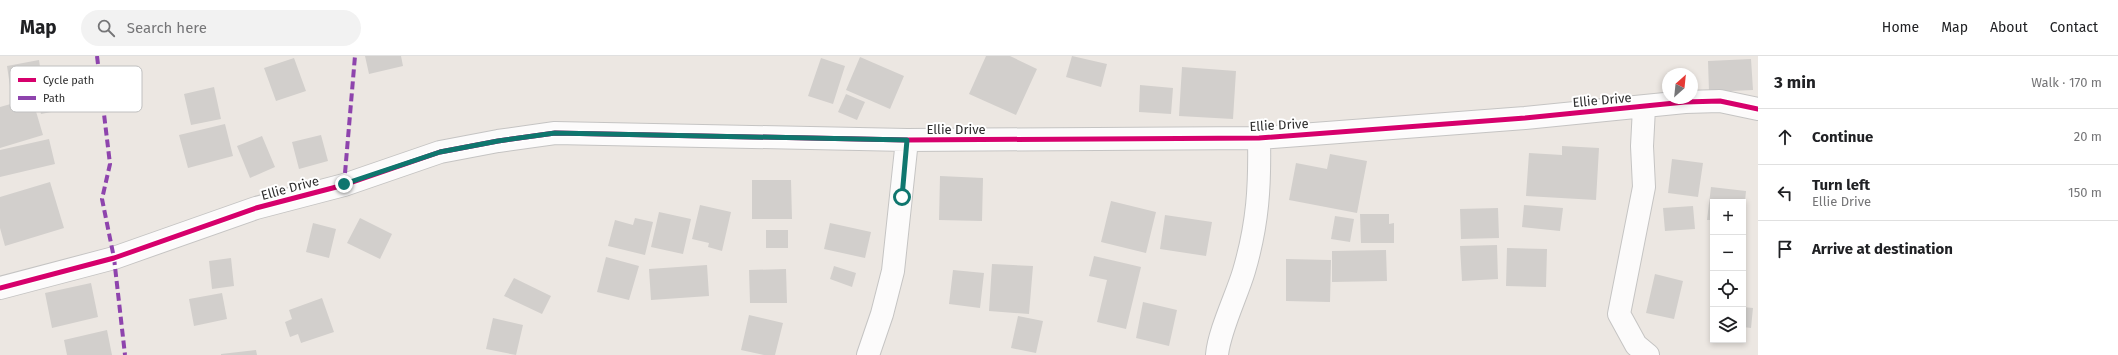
<!DOCTYPE html>
<html lang="en">
<head>
<meta charset="utf-8">
<style>
	:root { --surface:#fff; --page:#f2f2f2; --text:#202124; --muted:#757577; --line:#e0e0e0 }
	body { margin:0; font-family:"Fira Sans",sans-serif; background:var(--page); color:var(--text) }
	.controls { position:absolute; right:12px; bottom:12px; display:grid; overflow:hidden; border-radius:0px; box-shadow:0 2px 6px #0003 }
	.controls button { width:36px; height:36px; display:grid; place-items:center; padding:0; border:0; border-bottom:1px solid var(--line); background:var(--surface); color:var(--text); font:20px sans-serif }
	.compass { position:absolute; left:1662px; top:12px; width:36px; height:36px; border-radius:50%; background:var(--surface); box-shadow:0 2px 6px #0003; rotate:27deg }
	.stop { position:absolute; width:12px; height:12px; margin:-9px; border:3px solid #0f766e; border-radius:50%; background:#fff }
	.stop.end { background:#0f766e; border-color:#fff; box-shadow:0 1px 4px #0008 }
	.list { margin:0; padding:0; list-style:none }
	h2 { display:flex; justify-content:space-between; align-items:center; height:52px; margin:0; padding:0 16px; font-size:17px }
	h2 small { font-size:13px; font-weight:400; color:var(--muted) }
	.list li { display:grid; grid-template-columns:26px 1fr auto; gap:12px; align-items:center; box-sizing:border-box; height:56px; padding:0 16px; border-top:1px solid var(--line) }
	.list b { display:block; font-size:15px; white-space:nowrap }
	.list p { margin:0; font-size:13px; white-space:nowrap; color:var(--muted) }
	.list em { font-size:13px; font-style:normal; color:var(--muted) }
	.icon { flex:none; width:22px; height:22px; fill:none; stroke:currentColor; stroke-width:2; stroke-linecap:round; stroke-linejoin:round }
	.map { position:relative; flex:none; width:1758px; height:299px; overflow:hidden }
	header { display:flex; align-items:center; gap:24px; box-sizing:border-box; height:56px; padding:0 20px; background:var(--surface); border-bottom:1px solid var(--line) }
	header strong { font-size:19px }
	nav { display:flex; gap:22px; margin-inline-start:auto; font-size:14px }
	.search { width:280px; height:36px; background:var(--page); display:flex; align-items:center; gap:10px; box-sizing:border-box; padding:0 14px; border-radius:22px; color:var(--muted); font-size:15px }
	main { display:flex }
	aside { flex:1; background:var(--surface) }
	.map>svg:first-child { display:block }
	.building { fill:#d2cfcc }
	.lines { fill:none; stroke-linecap:round; stroke-linejoin:round }
	.street-casing { stroke:#c5c4c3; stroke-width:24 }
	.street { stroke:#fcfbfb; stroke-width:22 }
	.quiet { stroke:#8e44ad; stroke-width:4; stroke-dasharray:8 4; stroke-linecap:butt }
	.cycleway-casing { stroke:#fff; stroke-width:8 }
	.cycleway { stroke:#d6006c; stroke-width:5 }
	.route { stroke:#0f766e; stroke-width:5 }
	.labels { text-anchor:middle; dominant-baseline:central; stroke-width:4; stroke-linejoin:round; paint-order:stroke }
	.street-label { font-size:13px; fill:#2d2d2d; stroke:#fff }
	.key { fill:#fff; stroke:#c0c0c0; stroke-width:1 }
	.key-label { font-size:11px; fill:#2d2d2d }
</style>
</head>
<body>
<header>
<strong>Map</strong>
<div class="search"><svg class="icon" aria-label="search" viewBox="0 0 24 24"><circle cx="10" cy="10" r="6"/><path d="M15 15l6 6"/></svg>Search here</div>
<nav><a>Home</a><a>Map</a><a>About</a><a>Contact</a></nav>
</header>
<main>
<div class="map">
<svg width="1758" height="299" viewBox="0 0 1758 299">
	<rect width="100%" height="100%" fill="#ece7e2"/>
	<path class="building" d="M365 0H401L403 10 369 18Z
		M986 0H1010L1037 13 1016 59 969 38Z
		M1072 0 1107 8 1101 31 1066 21Z
		M860 1 904 20 890 53 846 34Z
		M294 2 306 35 276 45 264 12Z
		M821 2 845 10 833 48 808 40Z
		M1751 3 1753 34 1709 36 1708 5Z
		M39 4 42 25 10 30 7 10Z
		M1182 11 1236 15 1233 63 1179 60Z
		M1140 29 1173 32 1171 58 1139 56Z
		M214 31 221 63 191 69 184 38Z
		M67 35 71 52 41 58 37 41Z
		M846 38 865 46 857 64 838 56Z
		M32 42 43 79 0 92V51Z
		M225 68 233 100 188 112 179 79Z
		M321 79 328 105 299 113 292 86Z
		M262 80 275 111 250 122 237 90Z
		M49 83 55 108 0 121V94Z
		M1562 90 1599 92 1596 144 1526 140 1529 97 1562 99Z
		M1330 98 1367 105 1357 157 1289 144 1296 107 1327 113Z
		M1672 103 1703 107 1698 141 1668 137Z
		M940 120 983 122 982 165 939 164Z
		M752 124H791L792 163H752Z
		M50 126 64 172 5 190 0 172V141Z
		M1711 131 1746 135 1744 155 1743 146H1713V164H1707Z
		M1111 145 1156 156 1146 197 1101 186Z
		M700 149 731 156 722 195 708 191 709 187 692 183Z
		M1524 149 1563 152 1560 175 1522 171Z
		M1693 150 1695 173 1665 175 1663 152Z
		M1498 152 1499 182 1461 183 1460 153Z
		M659 156 691 163 683 198 651 191Z
		M1360 158H1389V168L1394 167V187H1361Z
		M1165 159 1212 166 1206 200 1160 193Z
		M1335 160 1354 163 1350 186 1331 183Z
		M360 162 392 178 380 203 347 187Z
		M635 162 653 166 645 199 608 190 615 164 633 169Z
		M313 167 336 173 329 202 306 196Z
		M830 167 871 176 865 202 824 193Z
		M766 174H788V192H766Z
		M1497 189 1498 223 1462 225 1460 190Z
		M1507 192 1547 193 1546 231 1506 230Z
		M1386 194 1387 225 1332 226V195Z
		M1094 200 1141 211 1126 273 1097 266 1107 224 1089 220Z
		M606 201 639 210 629 244 597 236Z
		M231 202 234 230 212 233 209 205Z
		M1286 203 1331 204 1330 246 1286 245Z
		M992 208 1033 210 1029 258 989 255Z
		M707 209 709 240 651 244 649 213Z
		M834 210 856 217 852 231 830 223Z
		M786 213 787 247H750L749 214Z
		M953 214 984 217 980 252 949 248Z
		M1655 218 1683 225 1674 263 1646 257Z
		M514 222 551 240 542 258 504 240Z
		M91 227 98 261 52 272 45 237Z
		M222 237 227 263 194 270 189 243Z
		M322 242 334 276 301 287 298 278 290 281 285 266 292 263 289 254Z
		M1143 246 1177 254 1169 290 1136 282Z
		M1743 251 1753 252 1751 272 1743 271Z
		M749 259 783 267 775 299H764L741 294Z
		M1018 260 1043 265 1036 297 1011 292Z
		M493 262 523 269 516 299 486 293Z
		M107 274 112 299H67L64 284Z
		M256 294 257 299H221V298Z"/>
	<g class="lines">
		<g class="street-casing">
			<path id="street" d="M1644 52 1642 90 1644 131 1619 258 1636 289 1648 299
				M0 232 114 202 256 152 344 129 440 96 498 85 555 77 907 84 1259 82 1525 62 1685 46 1720 45 1758 53
				M868 299 882 258 893 215 907 84
				M1217 299C1219 275 1237 239 1244 215 1258 167 1260 130 1259 82"/>
		</g>
		<use href="#street" class="street"/>
		<path class="quiet" d="M97 0 110 108 102 143 114 202 125 299
			M344 129 355 0"/>
		<g class="cycleway-casing">
			<path id="cycleway" d="M0 232 114 202 256 152 344 129 440 96 498 85 555 77 907 84 1259 82 1525 62 1685 46 1720 45 1758 53"/>
		</g>
		<use href="#cycleway" class="cycleway"/>
	</g>
	<g class="lines">
		<path class="route" d="M344 128 440 96 498 85 555 77 907 84 902 141"/>
	</g>
	<g class="labels">
		<g class="street-label">
			<text transform="translate(1602 44) rotate(-5)">Ellie Drive</text>
			<text transform="translate(1279 69) rotate(-3)">Ellie Drive</text>
			<text x="956" y="73">Ellie Drive</text>
			<text transform="translate(290 132) rotate(-15)">Ellie Drive</text>
		</g>
	</g>
	<rect x="10" y="10" width="132" height="46" rx="6" class="key"/>
	<rect x="18" y="22" width="18" height="4" fill="#d6006c"/>
	<rect x="18" y="40" width="18" height="4" fill="#8e44ad"/>
	<g class="key-label">
		<text x="43" y="28">Cycle path</text>
		<text x="43" y="46">Path</text>
	</g>
</svg>
<div class="controls">
<button>+</button>
<button>−</button>
<button><svg class="icon" aria-label="locate" viewBox="0 0 24 24"><circle cx="12" cy="12" r="6"/><path d="M12 2v4M12 18v4M2 12h4M18 12h4"/></svg></button>
<button><svg class="icon" aria-label="layers" viewBox="0 0 24 24"><path d="M12 4l9 5-9 5-9-5zM3 14l9 5 9-5"/></svg></button>
</div>
<svg class="compass" viewBox="-18 -18 36 36"><path d="M0-13l5 13h-10z" fill="#e53935"/><path d="M0 13l5-13h-10z" fill="#757577"/></svg>
<div class="stop" style="left:902px;top:141px"></div>
<div class="stop end" style="left:344px;top:128px"></div>
</div>
<aside>
<h2>3 min<small>Walk · 170 m</small></h2>
<ul class="list">
<li><svg class="icon" aria-label="ahead" viewBox="0 0 24 24"><path d="M12 20V5M6 11l6-6 6 6"/></svg><div><b>Continue</b></div><em>20 m</em></li>
<li><svg class="icon" aria-label="left" viewBox="0 0 24 24"><path d="M17 20v-9H6M10 6l-5 5 5 5"/></svg><div><b>Turn left</b><p>Ellie Drive</p></div><em>150 m</em></li>
<li><svg class="icon" aria-label="arrive" viewBox="0 0 24 24"><path d="M6 21V4h12l-3 4 3 4H6"/></svg><div><b>Arrive at destination</b></div></li>
</ul>
</aside>
</main>
</body>
</html>
